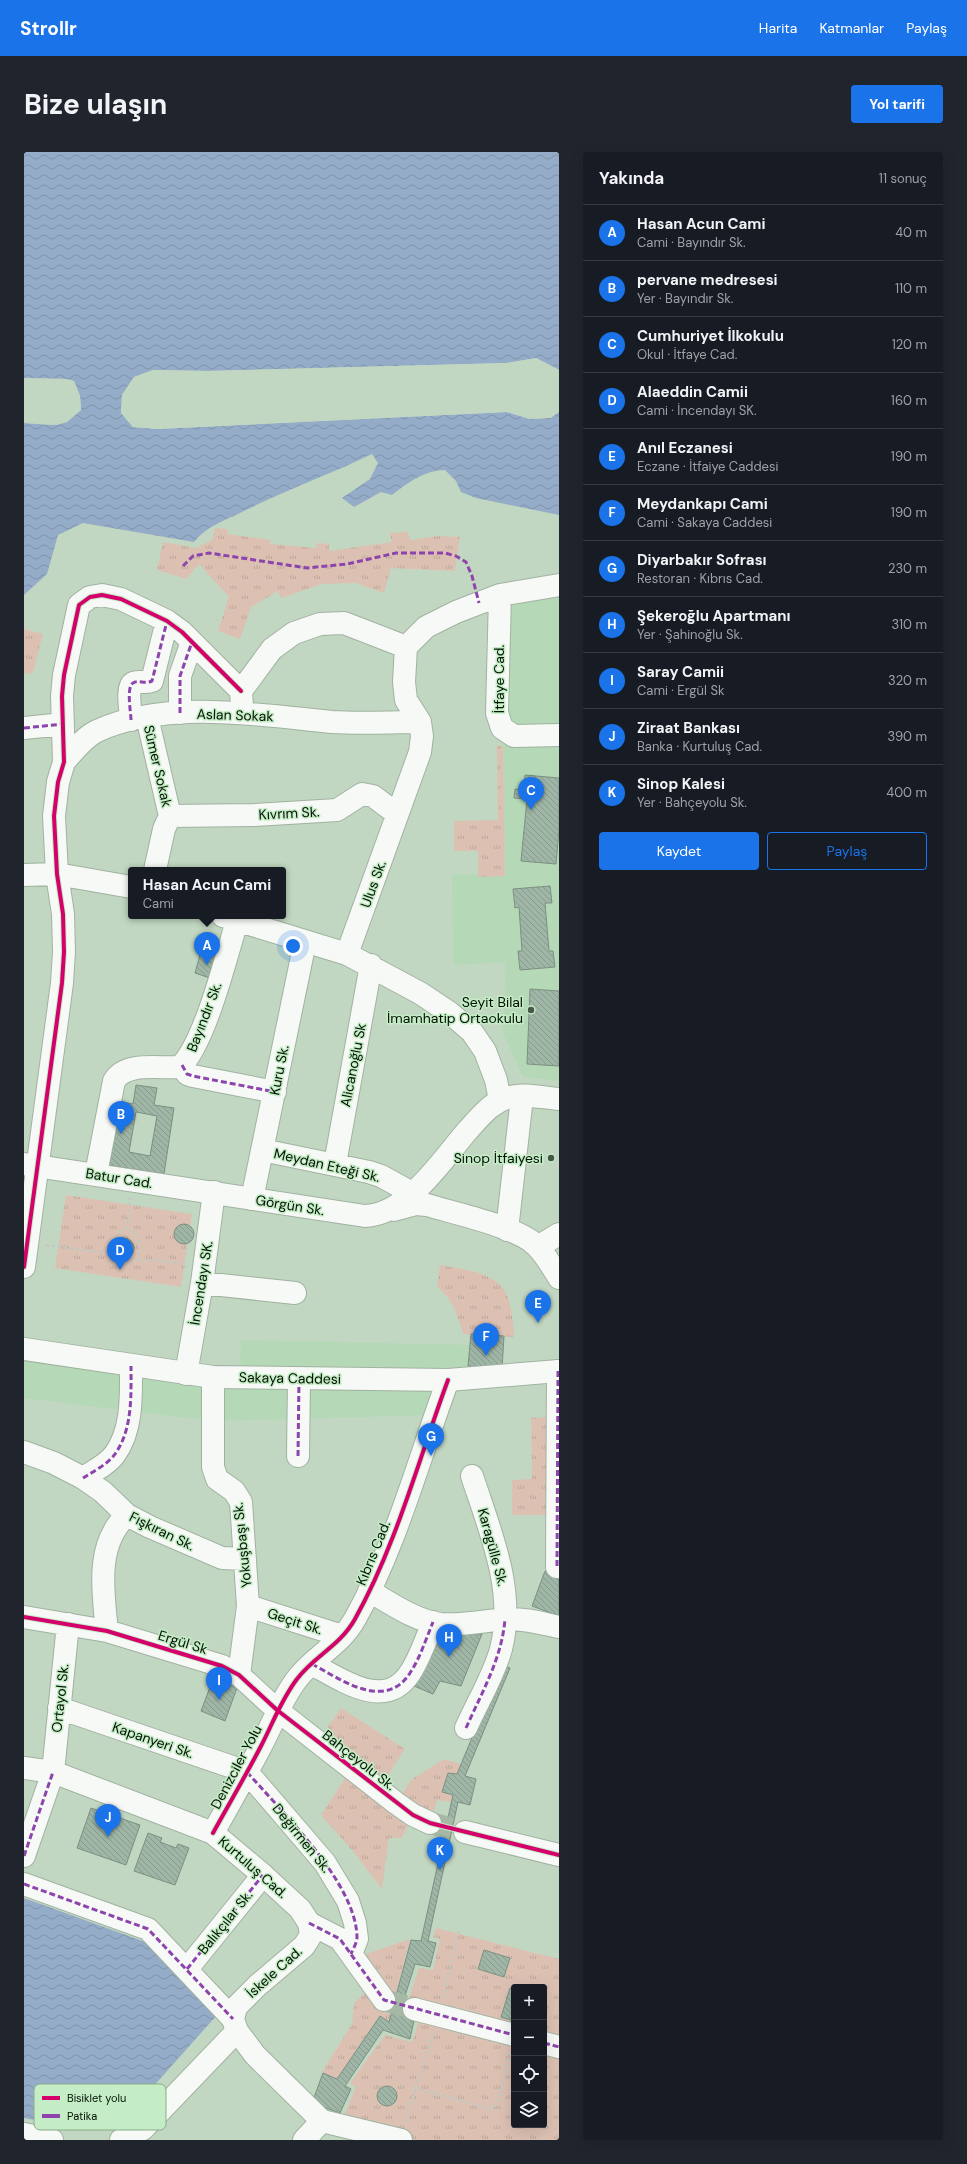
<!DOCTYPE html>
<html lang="tr">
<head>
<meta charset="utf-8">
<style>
	:root { --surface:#171b24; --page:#20242c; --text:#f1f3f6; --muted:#9ea1a6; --line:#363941; --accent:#1a73e8 }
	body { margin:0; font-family:"DM Sans",sans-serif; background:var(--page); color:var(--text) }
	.controls { position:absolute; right:12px; bottom:12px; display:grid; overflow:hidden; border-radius:4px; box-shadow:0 4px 16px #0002 }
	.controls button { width:36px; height:36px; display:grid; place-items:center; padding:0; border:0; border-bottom:1px solid var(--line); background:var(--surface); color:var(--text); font:20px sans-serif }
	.you { position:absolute; left:269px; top:794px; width:14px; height:14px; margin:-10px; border:3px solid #fff; border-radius:50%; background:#1a73e8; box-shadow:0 0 0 6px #1a73e833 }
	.badge { display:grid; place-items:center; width:26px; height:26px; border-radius:50%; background:var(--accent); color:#fff; font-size:13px; font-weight:700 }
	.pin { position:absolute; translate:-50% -33px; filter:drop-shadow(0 1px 2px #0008) }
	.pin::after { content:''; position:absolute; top:21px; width:14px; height:12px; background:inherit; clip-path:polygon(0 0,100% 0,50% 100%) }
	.popup { position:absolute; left:104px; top:715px; width:158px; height:52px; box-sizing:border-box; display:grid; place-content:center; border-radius:4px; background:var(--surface); filter:drop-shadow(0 1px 3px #0005); font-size:13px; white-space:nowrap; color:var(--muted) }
	.popup b { font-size:15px; color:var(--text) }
	.popup::after { content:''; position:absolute; left:50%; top:100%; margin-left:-8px; border:8px solid transparent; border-top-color:var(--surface) }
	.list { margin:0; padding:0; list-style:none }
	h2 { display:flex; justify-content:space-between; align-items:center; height:52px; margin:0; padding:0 16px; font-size:17px }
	h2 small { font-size:13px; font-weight:400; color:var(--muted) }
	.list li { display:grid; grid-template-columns:26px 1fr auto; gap:12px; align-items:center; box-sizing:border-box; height:56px; padding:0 16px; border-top:1px solid var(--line) }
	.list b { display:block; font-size:15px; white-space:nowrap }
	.list p { margin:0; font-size:13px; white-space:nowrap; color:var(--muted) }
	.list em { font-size:13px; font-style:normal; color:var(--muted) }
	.actions { display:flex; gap:8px; padding:12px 16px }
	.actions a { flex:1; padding:9px 0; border:1px solid var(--accent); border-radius:4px; text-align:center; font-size:14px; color:var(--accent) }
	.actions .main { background:var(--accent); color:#fff }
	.icon { flex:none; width:22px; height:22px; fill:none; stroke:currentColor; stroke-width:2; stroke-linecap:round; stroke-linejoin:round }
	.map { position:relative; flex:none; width:535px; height:1988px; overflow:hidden; border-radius:4px }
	header { display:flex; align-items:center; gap:24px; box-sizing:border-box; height:56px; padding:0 20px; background:var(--accent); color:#fff }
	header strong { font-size:19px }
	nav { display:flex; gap:22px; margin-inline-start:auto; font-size:14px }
	.intro { display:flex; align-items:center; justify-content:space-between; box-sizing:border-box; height:96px; padding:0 24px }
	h1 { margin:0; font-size:28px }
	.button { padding:10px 18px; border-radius:4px; background:var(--accent); color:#fff; font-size:14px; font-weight:700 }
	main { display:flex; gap:24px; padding:0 24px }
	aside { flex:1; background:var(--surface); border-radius:4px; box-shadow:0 4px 16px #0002 }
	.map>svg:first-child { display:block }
	.built { fill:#b5d9b6 }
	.grass { fill:url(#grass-tufts); fill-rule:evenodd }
	.water { fill:url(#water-waves) }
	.pier { fill:#c1d7c1 }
	.building { fill:url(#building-back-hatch); stroke:#7b9081; fill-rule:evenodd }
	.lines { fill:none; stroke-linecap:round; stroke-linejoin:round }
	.minor-tunnel { stroke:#a5b9a5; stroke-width:22; stroke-dasharray:22 11; stroke-linecap:butt }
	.minor-casing { stroke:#a1b2a1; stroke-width:24 }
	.major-casing { stroke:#a1b2a1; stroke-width:24 }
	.highway-casing { stroke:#a1b2a1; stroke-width:24 }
	.path { stroke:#c2c8c2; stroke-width:2.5; stroke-dasharray:3 3; stroke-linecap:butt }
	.minor { stroke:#f6f9f6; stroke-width:22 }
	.major { stroke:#f6f9f6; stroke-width:22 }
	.highway { stroke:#f6f9f6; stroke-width:22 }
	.quiet { stroke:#8e44ad; stroke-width:3; stroke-dasharray:6 3; stroke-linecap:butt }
	.cycleway-casing { stroke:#c4edc5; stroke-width:6 }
	.cycleway { stroke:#d6006c; stroke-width:4 }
	.poi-dot { fill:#465747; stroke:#c4edc5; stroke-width:1.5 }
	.labels { text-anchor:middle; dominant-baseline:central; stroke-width:3; stroke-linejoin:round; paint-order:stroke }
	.street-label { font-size:14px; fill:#041205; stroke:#c4edc5 }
	.poi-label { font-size:14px; fill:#041205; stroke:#c4edc5; text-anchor:end }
	.key { fill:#c4edc5; stroke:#8aab8b; stroke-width:1 }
	.key-label { font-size:11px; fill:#041205 }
</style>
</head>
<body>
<header>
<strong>Strollr</strong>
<nav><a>Harita</a><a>Katmanlar</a><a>Paylaş</a></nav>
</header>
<div class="intro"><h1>Bize ulaşın</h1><a class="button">Yol tarifi</a></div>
<main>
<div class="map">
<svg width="535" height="1988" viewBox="0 0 535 1988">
	<defs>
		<pattern id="grass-tufts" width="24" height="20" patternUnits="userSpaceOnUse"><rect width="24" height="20" fill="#dcc1b3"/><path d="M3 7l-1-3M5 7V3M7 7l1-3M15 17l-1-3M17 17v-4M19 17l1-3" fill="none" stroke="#bba598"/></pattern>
		<pattern id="water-waves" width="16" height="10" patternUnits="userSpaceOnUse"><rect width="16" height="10" fill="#95acc9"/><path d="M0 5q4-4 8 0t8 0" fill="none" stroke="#7f93ab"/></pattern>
		<pattern id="building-back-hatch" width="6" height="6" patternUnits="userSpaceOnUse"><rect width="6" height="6" fill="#9fb6a7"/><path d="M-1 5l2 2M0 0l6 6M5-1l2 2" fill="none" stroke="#879b8e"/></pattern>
	</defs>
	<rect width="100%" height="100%" fill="#c1d7c1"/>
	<path class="built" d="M535 433V929L499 925 479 881 482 810 429 813 428 722 481 724 479 594 481 578 476 443Z
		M217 1188 446 1193 444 1214 442 1226 424 1228 411 1263 189 1269 0 1246V1197L216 1225Z"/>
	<path class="grass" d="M191 376 204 377 203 382 247 388 246 392 292 396 293 391 305 392V399L368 390 366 381 384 380 386 388 414 384 436 385 431 419 367 416 360 441 331 431 298 432 257 446 254 439 227 455 216 487 194 479 205 445 175 412 162 427 133 418 139 390 172 396 188 388Z
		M0 477 19 482 9 521 0 522Z
		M473 594H479L481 724 454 725V699H430V669L474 668Z
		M42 1043 168 1062 157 1135 31 1116Z
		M416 1113C436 1117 469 1119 481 1139 487 1150 488 1166 490 1178V1185L439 1182C434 1163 428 1147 413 1134Z
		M526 1265 528 1363H488V1328L508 1327 507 1266Z
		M317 1556 381 1597 355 1637 372 1651 387 1628 420 1607 437 1612 433 1622 424 1621 418 1639 429 1643 427 1650 413 1648 406 1671 389 1663 378 1686H365L358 1737 327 1697 297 1663 328 1616 294 1589Z
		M412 1776 535 1807V1988H378L316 1973 332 1935 326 1931 361 1883 388 1890 398 1860 382 1855 395 1816 409 1818 416 1787 409 1785ZM490 1835H520V1973H490Z
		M386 1787 365 1870 356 1864 313 1927 298 1920 328 1872 330 1851 349 1833 334 1812 342 1802Z"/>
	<path class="water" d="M0 0H535V218L512 206 483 211 184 219 129 218 110 225 98 243 97 261 109 275 134 277 483 260C501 266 518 271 535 260V363L452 346 437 340 432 329 421 318C399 319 385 330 368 343L357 340 330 355 318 346 346 327 354 311 348 302C305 323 259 339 216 361 199 369 182 375 170 390L59 371 34 383 23 422 0 443V271C28 272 35 278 57 258L56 244 50 229 42 227 0 226Z
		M0 1746 124 1791 193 1863 95 1973 16 1969 0 1966Z"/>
	<path class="pier" d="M512 206 535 218V220L511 208 483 213 184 221 130 220 111 227 100 243 99 260 110 273 134 275 483 258 505 265 526 264 535 258V260L527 266 505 267 483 260 134 277 109 275 97 261 98 243 110 225 129 218 184 219 483 211Z
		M0 226 42 227 50 229 56 244 57 258 43 270 33 273 0 271V269L33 271 42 268 55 258 54 245 49 231 42 229 0 228Z"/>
	<path class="building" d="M501 623 535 626V678L532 712 497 709 503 647 490 646 491 637 500 638Z
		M526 734 528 751H521L525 799H529L531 815 496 818 494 799H498L495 755 491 756 489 737Z
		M177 799 196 805 189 827 171 821Z
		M506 837 535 839V914L503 912Z
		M112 933 133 936 130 953 150 956 140 1022 82 1013 92 949 109 952ZM112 960 133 964 126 1004 105 1000Z
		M150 1082a10 10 0 1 1 20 0a10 10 0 1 1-20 0Z
		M90 1096a10 10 0 1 1 20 0a10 10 0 1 1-20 0Z
		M447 1182 480 1184 478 1217 444 1214Z
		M521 1419 535 1425V1464L508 1454Z
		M411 1481 458 1482 437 1534 416 1529 409 1542 390 1534Z
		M478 1513 486 1516 441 1624 452 1627 446 1653 434 1650 404 1789 412 1791 406 1815 391 1812 376 1860 391 1864 386 1887 359 1878 321 1934 327 1937 316 1961 288 1951 299 1921 313 1927 356 1864 365 1870 387 1788 397 1789 429 1643 418 1640 424 1621 433 1622Z
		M189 1527 213 1536 201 1569 177 1559Z
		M67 1656 116 1673 102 1713 53 1696Z
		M124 1681 138 1686 136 1690 152 1696 154 1692 165 1696 151 1733 110 1719Z
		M460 1798 486 1806 480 1825 454 1817Z
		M486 1836 490 1837V1869L477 1865Z
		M353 1944a10 10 0 1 1 20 0a10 10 0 1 1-20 0Z"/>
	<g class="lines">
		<path class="minor-tunnel" d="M406 1671 441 1680
			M360 1848 390 1857"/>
		<g class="minor-casing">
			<path id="minor" d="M476 443 473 561 478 576 490 584 535 583
				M218 554 217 539 248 497 270 481 296 472 320 471 382 495
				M156 561V524L168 490
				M123 565 146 664
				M107 568C107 561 102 535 109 531 114 528 121 532 128 529L143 469
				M0 576 39 572
				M40 610C50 599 60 585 73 579 142 547 236 563 308 570 337 572 367 570 396 570
				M146 664 231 663 313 658 338 642 349 644 373 662
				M131 718 140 677 146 664
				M0 723 33 722 107 735
				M199 764 323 802 396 841 426 861 448 880 461 899 472 928 476 948
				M323 802 396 600 398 584 396 570 382 548 380 530 382 495 402 475 432 460 476 443 535 433
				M158 913 163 922 169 924 251 940
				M238 998 345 1020 357 1024 388 1041
				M311 1012 347 813
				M72 1022 90 929C102 909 136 917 156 915 181 891 202 805 213 769
				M228 1047 281 790
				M483 1078 498 945
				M509 1091 517 1093 535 1082
				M0 1115 38 831 40 800 39 762 33 722 30 664 34 630 40 610 38 544 40 523 55 453 66 445 78 443 97 447 143 469 158 480 217 539
				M178 1131 271 1141
				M534 1219 533 1415H535
				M162 1222 178 1131 190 1040
				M189 1225V1315L193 1327 210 1339 217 1350 224 1454 215 1523
				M0 1300 30 1311 59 1326 79 1340 103 1363 126 1375 198 1406 221 1407
				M274 1304 275 1227
				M59 1326C70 1319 84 1312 91 1302 109 1277 107 1242 107 1214
				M345 1439C367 1451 391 1469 417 1472 439 1474 459 1469 481 1467 499 1466 517 1471 535 1475
				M224 1454 318 1484
				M0 1465 83 1479 198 1514 215 1523 253 1558 372 1651 389 1663 406 1671
				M83 1479C79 1440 71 1392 103 1363
				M288 1512C316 1527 361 1560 386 1521 396 1506 402 1487 409 1470
				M35 1556 223 1620 301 1711 324 1749 331 1771 333 1787 327 1802
				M442 1576C453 1551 470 1523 477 1497 492 1439 466 1379 448 1324
				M441 1680 535 1703
				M189 1681C205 1652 222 1623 237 1594 249 1571 257 1548 273 1527 290 1504 316 1494 331 1467 372 1394 395 1306 424 1228
				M0 1704 29 1620 44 1472
				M0 1732 124 1777 209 1867
				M285 1771 316 1787 360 1848
				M163 1817 239 1723
				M390 1857 490 1883
				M520 1891 535 1895
				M0 1982 28 1988
				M97 1988 119 1977 213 1879
				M280 1988 298 1969"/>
		</g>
		<g class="major-casing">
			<path id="major" d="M0 1012 341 1064C384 1062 418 1008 444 978 456 965 468 949 486 945 500 941 520 946 535 947
				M370 1058 392 1052 403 1053C434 1062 481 1072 507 1089 519 1098 527 1113 535 1126
				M0 1616 29 1620 189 1681 239 1723 276 1757 285 1771 287 1783 280 1794 234 1833 212 1855 209 1867 213 1879 231 1903 298 1969 377 1988"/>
		</g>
		<g class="highway-casing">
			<path id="highway" d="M0 1197 189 1225 424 1228 535 1219"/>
		</g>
		<path class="path" d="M103 1076 115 1085 116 1099 113 1107 100 1114 89 1111 82 1101C86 1088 91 1083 103 1076L106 1046
			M22 1093 82 1101
			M113 1107 158 1111 162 1116
			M419 1846 435 1778
			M390 1936 467 1957 473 1952 486 1901
			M34 1970 87 1973
			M381 1970 409 1881"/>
		<use href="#minor" class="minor"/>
		<use href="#major" class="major"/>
		<use href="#highway" class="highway"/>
		<path class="quiet" d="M159 414 169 404 185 401 283 416 323 412 372 401H421L432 404 442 410 448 424 455 451
			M156 561V524L168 490
			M107 568C107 561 102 535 109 531 114 528 121 532 128 529L143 469
			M0 576 39 572
			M158 913 163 922 169 924 251 940
			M534 1219 533 1415H535
			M274 1304 275 1227
			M59 1326C70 1319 84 1312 91 1302 109 1277 107 1242 107 1214
			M288 1512C316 1527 361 1560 386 1521 396 1506 402 1487 409 1470
			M442 1576C458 1540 478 1506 481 1467
			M223 1620C258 1660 332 1731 333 1785 333 1791 329 1797 327 1802
			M0 1704 29 1620
			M0 1732 124 1777 209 1867
			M285 1771 316 1787 360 1848 490 1883
			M163 1817 239 1723
			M520 1891 535 1895"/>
		<g class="cycleway-casing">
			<path id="cycleway" d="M0 1115 38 831 40 800 39 762 33 722 30 664 34 630 40 610 38 544 40 523 55 453 66 445 78 443 97 447 143 469 158 480 217 539
				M0 1465 83 1479 198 1514 215 1523 253 1558 389 1663 406 1671 535 1703
				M189 1681C205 1652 222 1623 237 1594 249 1571 257 1548 273 1527 290 1504 316 1494 331 1467 372 1394 395 1306 424 1228"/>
		</g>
		<use href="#cycleway" class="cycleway"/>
	</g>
	<g class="poi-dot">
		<circle cx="507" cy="858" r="4"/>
		<circle cx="527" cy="1006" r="4"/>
	</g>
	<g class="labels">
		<g class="street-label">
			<text transform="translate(475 527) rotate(-90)">İtfaye Cad.</text>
			<text transform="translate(211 563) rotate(2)">Aslan Sokak</text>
			<text transform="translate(134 614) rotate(77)">Sümer Sokak</text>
			<text transform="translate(265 661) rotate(-3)">Kıvrım Sk.</text>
			<text transform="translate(349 732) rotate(-70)">Ulus Sk.</text>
			<text transform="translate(180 865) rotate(-69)">Bayındır Sk.</text>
			<text transform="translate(329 913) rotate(-79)">Alicanoğlu Sk</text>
			<text transform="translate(255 918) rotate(-79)">Kuru Sk.</text>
			<text transform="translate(303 1013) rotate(13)">Meydan Eteği Sk.</text>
			<text transform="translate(95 1026) rotate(9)">Batur Cad.</text>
			<text transform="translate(266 1053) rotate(9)">Görgün Sk.</text>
			<text transform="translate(177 1131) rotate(-81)">İncendayı SK.</text>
			<text transform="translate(266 1226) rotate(1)">Sakaya Caddesi</text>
			<text transform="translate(138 1379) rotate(26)">Fışkıran Sk.</text>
			<text transform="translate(218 1393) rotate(-96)">Yokuşbaşı Sk.</text>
			<text transform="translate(469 1395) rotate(75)">Karagülle Sk.</text>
			<text transform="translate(349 1401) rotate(-68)">Kıbrıs Cad.</text>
			<text transform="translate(271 1469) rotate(18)">Geçit Sk.</text>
			<text transform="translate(159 1490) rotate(17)">Ergül Sk</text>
			<text transform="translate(36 1546) rotate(-84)">Ortayol Sk.</text>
			<text transform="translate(129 1588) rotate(19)">Kapanyeri Sk.</text>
			<text transform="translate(335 1608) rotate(38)">Bahçeyolu Sk.</text>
			<text transform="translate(212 1615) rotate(-62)">Denizciler Yolu</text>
			<text transform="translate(278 1686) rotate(51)">Değirmen Sk.</text>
			<text transform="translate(229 1715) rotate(41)">Kurtuluş Cad.</text>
			<text transform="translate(201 1770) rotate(-51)">Balıkçılar Sk.</text>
			<text transform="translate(250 1820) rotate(-42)">İskele Cad.</text>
		</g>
		<g class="poi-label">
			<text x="499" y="850">Seyit Bilal<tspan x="499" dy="16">İmamhatip Ortaokulu</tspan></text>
			<text x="519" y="1006">Sinop İtfaiyesi</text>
		</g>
	</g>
	<rect x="10" y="1932" width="132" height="46" rx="6" class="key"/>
	<rect x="18" y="1944" width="18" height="4" fill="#d6006c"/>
	<rect x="18" y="1962" width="18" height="4" fill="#8e44ad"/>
	<g class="key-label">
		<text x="43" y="1950">Bisiklet yolu</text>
		<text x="43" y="1968">Patika</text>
	</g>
</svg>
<div class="controls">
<button>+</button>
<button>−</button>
<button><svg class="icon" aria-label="locate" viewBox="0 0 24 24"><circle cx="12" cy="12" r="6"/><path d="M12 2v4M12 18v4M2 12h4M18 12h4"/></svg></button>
<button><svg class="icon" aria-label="layers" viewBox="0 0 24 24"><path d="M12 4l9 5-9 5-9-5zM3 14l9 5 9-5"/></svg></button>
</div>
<div class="you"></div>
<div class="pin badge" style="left:183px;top:813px">A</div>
<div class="popup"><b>Hasan Acun Cami</b>Cami</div>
<div class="pin badge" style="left:97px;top:982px">B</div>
<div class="pin badge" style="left:507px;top:658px">C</div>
<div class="pin badge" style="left:96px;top:1118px">D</div>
<div class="pin badge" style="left:514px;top:1171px">E</div>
<div class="pin badge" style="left:462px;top:1204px">F</div>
<div class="pin badge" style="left:407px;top:1304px">G</div>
<div class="pin badge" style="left:425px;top:1505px">H</div>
<div class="pin badge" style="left:195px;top:1548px">I</div>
<div class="pin badge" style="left:84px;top:1685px">J</div>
<div class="pin badge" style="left:416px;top:1718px">K</div>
</div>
<aside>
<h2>Yakında<small>11 sonuç</small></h2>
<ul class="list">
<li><span class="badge">A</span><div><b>Hasan Acun Cami</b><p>Cami · Bayındır Sk.</p></div><em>40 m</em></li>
<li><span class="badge">B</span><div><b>pervane medresesi</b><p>Yer · Bayındır Sk.</p></div><em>110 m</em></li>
<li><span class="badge">C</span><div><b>Cumhuriyet İlkokulu</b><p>Okul · İtfaye Cad.</p></div><em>120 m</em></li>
<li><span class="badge">D</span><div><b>Alaeddin Camii</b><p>Cami · İncendayı SK.</p></div><em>160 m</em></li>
<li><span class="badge">E</span><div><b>Anıl Eczanesi</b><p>Eczane · İtfaiye Caddesi</p></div><em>190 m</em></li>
<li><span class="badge">F</span><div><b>Meydankapı Cami</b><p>Cami · Sakaya Caddesi</p></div><em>190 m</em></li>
<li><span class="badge">G</span><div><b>Diyarbakır Sofrası</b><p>Restoran · Kıbrıs Cad.</p></div><em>230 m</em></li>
<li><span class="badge">H</span><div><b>Şekeroğlu Apartmanı</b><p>Yer · Şahinoğlu Sk.</p></div><em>310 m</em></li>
<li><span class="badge">I</span><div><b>Saray Camii</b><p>Cami · Ergül Sk</p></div><em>320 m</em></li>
<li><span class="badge">J</span><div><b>Ziraat Bankası</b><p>Banka · Kurtuluş Cad.</p></div><em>390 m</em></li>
<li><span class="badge">K</span><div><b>Sinop Kalesi</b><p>Yer · Bahçeyolu Sk.</p></div><em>400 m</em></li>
</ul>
<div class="actions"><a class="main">Kaydet</a><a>Paylaş</a></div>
</aside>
</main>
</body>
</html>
